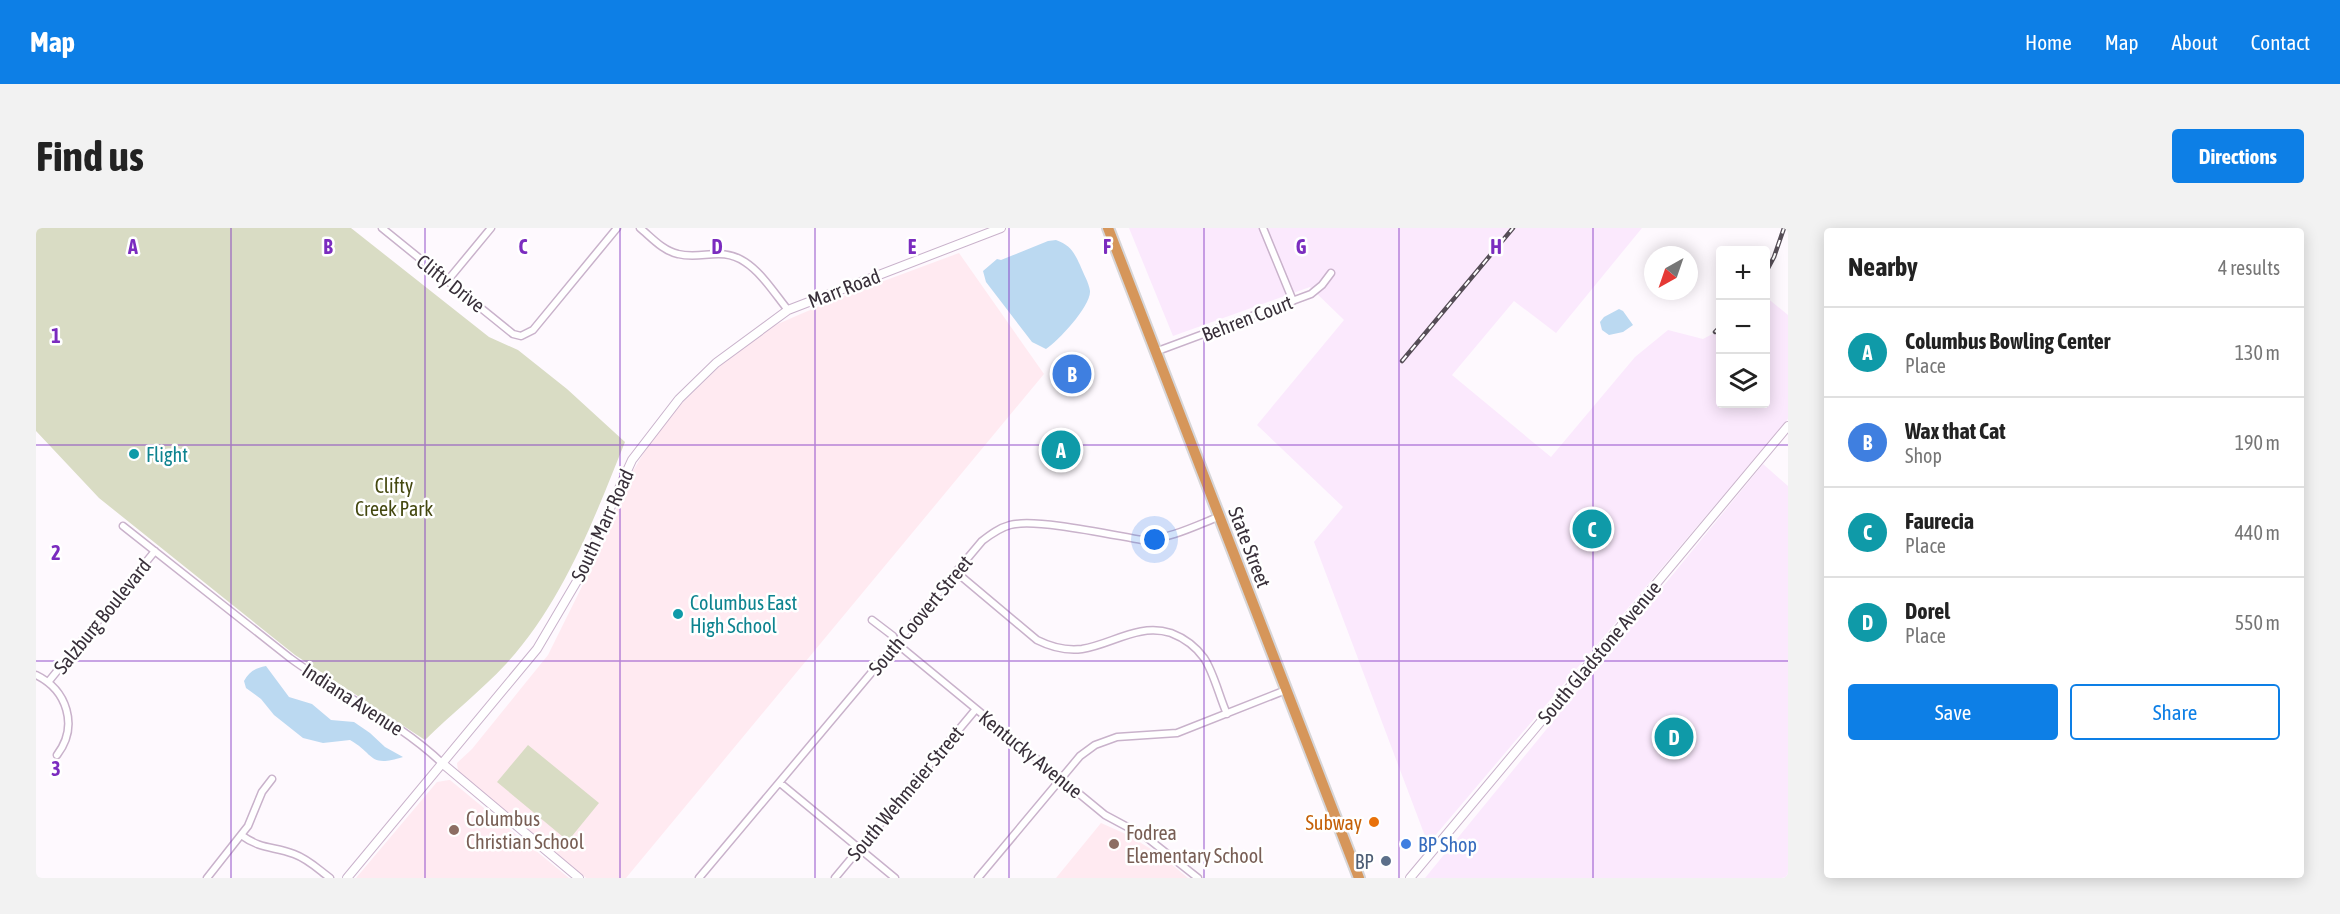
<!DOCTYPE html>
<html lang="en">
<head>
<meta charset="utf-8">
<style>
	:root { --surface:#fff; --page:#f2f2f2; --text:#222; --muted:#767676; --line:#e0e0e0; --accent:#0d7fe6 }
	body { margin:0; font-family:"Asap Condensed",sans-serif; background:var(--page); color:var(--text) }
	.controls { position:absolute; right:18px; top:18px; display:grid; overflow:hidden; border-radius:6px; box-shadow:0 3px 15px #0003 }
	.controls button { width:54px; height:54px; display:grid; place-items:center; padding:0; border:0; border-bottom:2px solid var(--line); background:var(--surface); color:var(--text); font:30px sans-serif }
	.compass { position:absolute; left:1608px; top:18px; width:54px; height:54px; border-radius:50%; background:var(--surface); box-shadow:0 3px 15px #0003; rotate:220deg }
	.you { position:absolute; left:1119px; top:312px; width:21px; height:21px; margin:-15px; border:4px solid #fff; border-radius:50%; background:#1a73e8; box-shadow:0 0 0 9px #1a73e833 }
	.badge { display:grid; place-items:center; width:39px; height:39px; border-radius:50%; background:var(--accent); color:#fff; font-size:20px; font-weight:700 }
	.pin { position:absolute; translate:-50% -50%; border:3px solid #fff; box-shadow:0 2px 6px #0006 }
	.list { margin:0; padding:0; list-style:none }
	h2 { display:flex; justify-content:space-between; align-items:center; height:78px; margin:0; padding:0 24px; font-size:26px }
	h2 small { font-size:20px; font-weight:400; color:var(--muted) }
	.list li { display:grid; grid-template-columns:39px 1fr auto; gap:18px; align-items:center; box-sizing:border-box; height:90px; padding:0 24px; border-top:2px solid var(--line) }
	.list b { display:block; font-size:22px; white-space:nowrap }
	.list p { margin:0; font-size:20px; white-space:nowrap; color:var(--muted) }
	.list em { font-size:20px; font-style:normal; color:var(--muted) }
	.actions { display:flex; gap:12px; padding:18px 24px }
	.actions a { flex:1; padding:14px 0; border:2px solid var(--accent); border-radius:6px; text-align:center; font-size:21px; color:var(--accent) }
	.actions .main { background:var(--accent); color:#fff }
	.icon { flex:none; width:33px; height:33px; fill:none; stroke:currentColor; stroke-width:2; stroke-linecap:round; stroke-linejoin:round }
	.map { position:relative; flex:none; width:1752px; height:650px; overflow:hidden; border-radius:6px }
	header { display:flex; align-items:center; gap:36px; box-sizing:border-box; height:84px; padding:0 30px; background:var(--accent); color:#fff }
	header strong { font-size:28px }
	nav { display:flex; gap:33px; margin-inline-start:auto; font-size:21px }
	.intro { display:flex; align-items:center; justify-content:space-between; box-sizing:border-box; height:144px; padding:0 36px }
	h1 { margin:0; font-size:42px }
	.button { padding:15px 27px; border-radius:6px; background:var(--accent); color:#fff; font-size:21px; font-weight:700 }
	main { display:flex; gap:36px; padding:0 36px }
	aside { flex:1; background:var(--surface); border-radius:6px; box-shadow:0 3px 15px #0003 }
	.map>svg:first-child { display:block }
	.built { fill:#fbe9fd }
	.education { fill:#ffeaf1 }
	.green { fill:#d9dcc4 }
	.water { fill:#bbd9f1 }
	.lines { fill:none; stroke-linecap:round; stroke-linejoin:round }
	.minor-casing { stroke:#c9b2cb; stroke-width:9 }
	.tertiary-casing { stroke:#c9b2cb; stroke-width:10 }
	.trunk-casing { stroke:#d7d6d8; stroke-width:14 }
	.minor { stroke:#fff; stroke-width:6 }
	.tertiary { stroke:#fff; stroke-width:8 }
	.trunk { stroke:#d6965a; stroke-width:10 }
	.rail-casing { stroke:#554d56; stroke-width:4.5 }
	.rail { stroke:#fff; stroke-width:2; stroke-dasharray:7; stroke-linecap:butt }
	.grid { fill:none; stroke:#7b2cbf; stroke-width:1.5; stroke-opacity:0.55 }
	.culture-dot { fill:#0f9aa8; stroke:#fff; stroke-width:2 }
	.food-dot { fill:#e8710a; stroke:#fff; stroke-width:2 }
	.education-dot { fill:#8d6e63; stroke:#fff; stroke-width:2 }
	.shop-dot { fill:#3f7fe0; stroke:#fff; stroke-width:2 }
	.service-dot { fill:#5c6f8a; stroke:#fff; stroke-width:2 }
	.labels { text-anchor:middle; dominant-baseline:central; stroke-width:5; stroke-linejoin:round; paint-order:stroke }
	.street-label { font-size:20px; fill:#39303a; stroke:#fff }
	.culture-label { font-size:20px; fill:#0d838f; stroke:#fff; text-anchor:start }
	.park-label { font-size:20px; fill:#444810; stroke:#fff }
	.education-label { font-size:20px; fill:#785e54; stroke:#fff; text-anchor:start }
	.food-label { font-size:20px; fill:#c56008; stroke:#fff; text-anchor:end }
	.shop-label { font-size:20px; fill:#366cbe; stroke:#fff; text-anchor:start }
	.service-label { font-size:20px; fill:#4e5e75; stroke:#fff; text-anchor:end }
	.grid-label { font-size:20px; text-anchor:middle; font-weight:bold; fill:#7b2cbf; stroke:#fff; stroke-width:5; stroke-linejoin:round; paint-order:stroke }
</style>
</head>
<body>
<header>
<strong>Map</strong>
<nav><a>Home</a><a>Map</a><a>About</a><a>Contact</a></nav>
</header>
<div class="intro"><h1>Find us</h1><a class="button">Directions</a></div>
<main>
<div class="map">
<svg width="1752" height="650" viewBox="0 0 1752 650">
	<rect width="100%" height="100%" fill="#fef9fe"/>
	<path class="built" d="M1093 0H1606L1520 105 1478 73 1416 147 1515 229 1599 129 1632 102 1667 111 1684 102V176H1730V69L1752 87V191L1392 616 1278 314 1307 279 1221 197 1308 92 1274 59 1137 108Z
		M1727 236 1752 258V650H1389Z"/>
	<path class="education" d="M923 25 1008 146 590 650H550L422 543 421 535 436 521 512 427 568 314 591 253 610 221 640 181 686 136 737 98 802 70Z
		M413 552H414L533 650H320L401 554Z
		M1065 595 1092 607 1123 626 1152 650H1020Z"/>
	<path class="green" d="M0 0H315L453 109 482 122 531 161 589 214C558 291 527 374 470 436 445 463 415 486 389 512L259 427 63 270 0 203Z
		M492 517 563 575 532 613 461 554Z"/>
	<path class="water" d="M1020 12C1034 17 1038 24 1044 37 1047 45 1053 55 1054 63 1055 78 1022 113 1010 121L996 114 950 54 947 43 961 31 965 32 1012 13Z
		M1583 81 1587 83 1597 97 1587 104 1573 107 1566 102 1564 94 1568 89Z
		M230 438 253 469 276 476 295 492 318 494 334 505 349 519 367 529C332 540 339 526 314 512L287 515 267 510 238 487 225 471 210 460 208 453C213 444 219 440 230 438Z"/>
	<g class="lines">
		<g class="minor-casing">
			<path id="minor" d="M346 0 477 106 485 108 497 102 581 0
				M604 0C615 9 627 23 642 26 666 32 685 18 709 34 726 45 739 66 752 82
				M1227 0 1257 73
				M412 52 455 0
				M1119 124 1275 66 1286 57 1295 45
				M87 298 254 430C304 467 362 493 407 536
				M920 344 1001 412C1015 419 1030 423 1046 421 1077 416 1102 395 1135 405 1148 410 1160 419 1168 430 1178 445 1183 468 1191 486
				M836 392 857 408 860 415 1069 587 1110 609 1162 650
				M0 447C31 462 43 498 21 527
				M13 453 119 323
				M744 555 859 650
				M205 607C226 622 237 618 258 626 272 631 282 641 294 650
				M171 650 212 598 226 564 236 551
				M663 650 946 313C955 306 963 300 974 297 1000 290 1076 307 1106 312 1133 311 1157 299 1182 289
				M799 650 940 481
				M942 650 1044 528 1059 517 1081 509 1141 505 1250 462"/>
		</g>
		<g class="tertiary-casing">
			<path id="tertiary" d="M407 536 543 650
				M311 650 501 421 541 353 596 232 643 171 680 135 752 82 965 0
				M1374 650 1752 198"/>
		</g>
		<g class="trunk-casing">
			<path id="trunk" d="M1072 0 1323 650"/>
		</g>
		<use href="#minor" class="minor"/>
		<use href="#tertiary" class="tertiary"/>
		<use href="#trunk" class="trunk"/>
		<g class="rail-casing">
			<path id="rail" d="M1730 44 1738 29 1748 0
				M1679 104 1684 99
				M1366 133 1477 0"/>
		</g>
		<use href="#rail" class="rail"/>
	</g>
	<path class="grid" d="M195 0V650M389 0V650M584 0V650M779 0V650M973 0V650M1168 0V650M1363 0V650M1557 0V650M0 217H1752M0 433H1752"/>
	<g class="culture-dot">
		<circle cx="98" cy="226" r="6"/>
		<circle cx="642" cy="386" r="6"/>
	</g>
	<circle class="food-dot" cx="1338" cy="594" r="6"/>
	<g class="education-dot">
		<circle cx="418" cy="602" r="6"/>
		<circle cx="1078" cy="616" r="6"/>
	</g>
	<circle class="shop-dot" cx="1370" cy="616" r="6"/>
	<circle class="service-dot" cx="1350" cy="633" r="6"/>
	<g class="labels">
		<g class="street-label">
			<text transform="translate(415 55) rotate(38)">Clifty Drive</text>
			<text transform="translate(808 60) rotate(-21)">Marr Road</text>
			<text transform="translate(1211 90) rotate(-21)">Behren Court</text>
			<text transform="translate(566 297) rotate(-65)">South Marr Road</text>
			<text transform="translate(1214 319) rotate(69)">State Street</text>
			<text transform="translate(884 387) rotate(-50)">South Coovert Street</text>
			<text transform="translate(66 388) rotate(-51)">Salzburg Boulevard</text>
			<text transform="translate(1563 424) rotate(-50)">South Gladstone Avenue</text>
			<text transform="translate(317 471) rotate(33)">Indiana Avenue</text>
			<text transform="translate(995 526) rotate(39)">Kentucky Avenue</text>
			<text transform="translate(869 565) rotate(-50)">South Wehmeier Street</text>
		</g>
		<g class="culture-label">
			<text x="110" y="226">Flight</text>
			<text x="654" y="374">Columbus East<tspan x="654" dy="23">High School</tspan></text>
		</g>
		<g class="park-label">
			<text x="358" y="257">Clifty<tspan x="358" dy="23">Creek Park</tspan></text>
		</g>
		<g class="education-label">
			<text x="430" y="590">Columbus<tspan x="430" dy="23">Christian School</tspan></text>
			<text x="1090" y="604">Fodrea<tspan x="1090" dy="23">Elementary School</tspan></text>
		</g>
		<g class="food-label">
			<text x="1326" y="594">Subway</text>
		</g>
		<g class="shop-label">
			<text x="1382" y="616">BP Shop</text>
		</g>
		<g class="service-label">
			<text x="1338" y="633">BP</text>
		</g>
	</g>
	<g class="grid-label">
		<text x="97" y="26">A</text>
		<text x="292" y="26">B</text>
		<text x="487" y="26">C</text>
		<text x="681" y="26">D</text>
		<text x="876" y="26">E</text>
		<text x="1071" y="26">F</text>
		<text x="1265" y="26">G</text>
		<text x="1460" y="26">H</text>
		<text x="20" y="115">1</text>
		<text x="20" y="332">2</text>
		<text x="20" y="548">3</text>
	</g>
</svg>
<div class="controls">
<button>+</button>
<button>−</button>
<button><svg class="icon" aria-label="layers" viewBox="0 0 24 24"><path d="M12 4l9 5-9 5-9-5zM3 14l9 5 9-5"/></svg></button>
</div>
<svg class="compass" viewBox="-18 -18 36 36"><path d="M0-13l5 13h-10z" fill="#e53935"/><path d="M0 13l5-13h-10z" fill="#767676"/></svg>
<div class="you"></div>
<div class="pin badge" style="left:1025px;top:222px;background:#0f9aa8">A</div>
<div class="pin badge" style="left:1036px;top:146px;background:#3f7fe0">B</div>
<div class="pin badge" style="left:1556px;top:301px;background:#0f9aa8">C</div>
<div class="pin badge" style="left:1638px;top:509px;background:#0f9aa8">D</div>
</div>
<aside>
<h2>Nearby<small>4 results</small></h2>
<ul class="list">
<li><span class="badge" style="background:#0f9aa8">A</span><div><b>Columbus Bowling Center</b><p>Place</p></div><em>130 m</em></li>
<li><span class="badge" style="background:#3f7fe0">B</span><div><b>Wax that Cat</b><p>Shop</p></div><em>190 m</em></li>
<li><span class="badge" style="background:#0f9aa8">C</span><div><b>Faurecia</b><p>Place</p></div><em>440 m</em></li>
<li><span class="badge" style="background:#0f9aa8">D</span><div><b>Dorel</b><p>Place</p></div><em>550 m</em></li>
</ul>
<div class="actions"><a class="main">Save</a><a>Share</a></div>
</aside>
</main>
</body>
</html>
